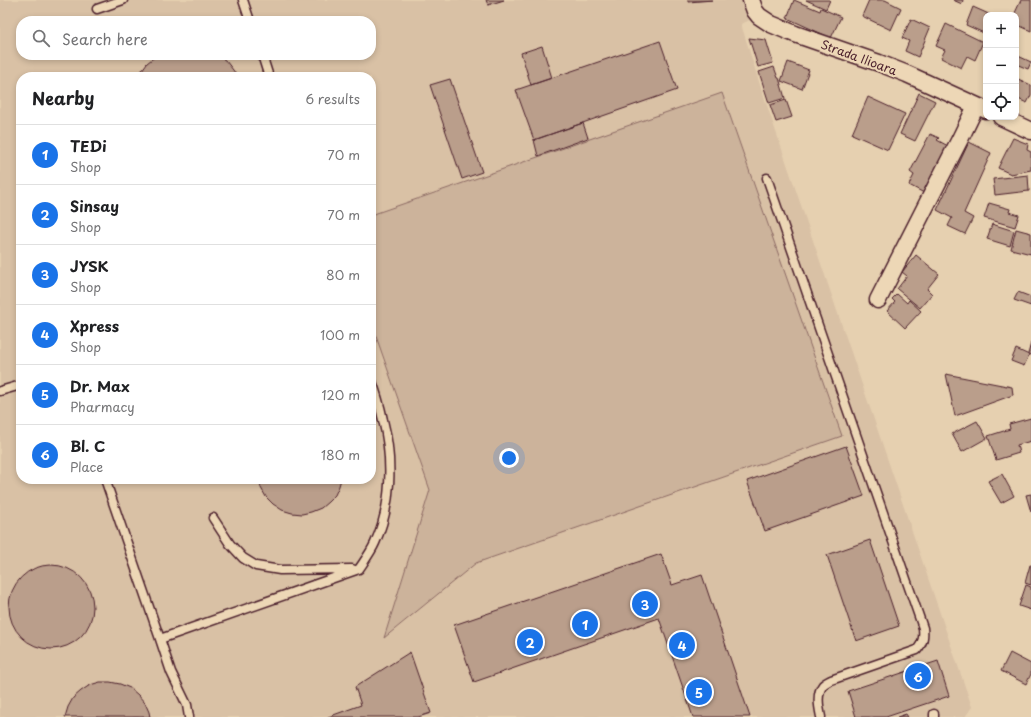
<!DOCTYPE html>
<html lang="en">
<head>
<meta charset="utf-8">
<style>
	:root { --surface:#fff; --page:#f6f6f6; --text:#202124; --muted:#757577; --line:#e0e0e0; --accent:#1a73e8 }
	body { margin:0; font-family:"Playpen Sans",sans-serif; background:var(--page); color:var(--text) }
	.controls { position:absolute; right:12px; top:12px; display:grid; overflow:hidden; border-radius:8px; box-shadow:0 2px 6px #0003 }
	.controls button { width:36px; height:36px; display:grid; place-items:center; padding:0; border:0; border-bottom:1px solid var(--line); background:var(--surface); color:var(--text); font:20px sans-serif }
	.you { position:absolute; left:509px; top:458px; width:14px; height:14px; margin:-10px; border:3px solid #fff; border-radius:50%; background:#1a73e8; box-shadow:0 0 0 6px #1a73e833 }
	.badge { display:grid; place-items:center; width:26px; height:26px; border-radius:50%; background:var(--accent); color:#fff; font-size:13px; font-weight:700 }
	.pin { position:absolute; translate:-50% -50%; border:2px solid #fff; box-shadow:0 1px 4px #0006 }
	.list { margin:0; padding:0; list-style:none }
	h2 { display:flex; justify-content:space-between; align-items:center; height:52px; margin:0; padding:0 16px; font-size:17px }
	h2 small { font-size:13px; font-weight:400; color:var(--muted) }
	.list li { display:grid; grid-template-columns:26px 1fr auto; gap:12px; align-items:center; box-sizing:border-box; height:60px; padding:0 16px; border-top:1px solid var(--line) }
	.list b { display:block; font-size:15px; white-space:nowrap }
	.list p { margin:0; font-size:13px; white-space:nowrap; color:var(--muted) }
	.list em { font-size:13px; font-style:normal; color:var(--muted) }
	.icon { flex:none; width:22px; height:22px; fill:none; stroke:currentColor; stroke-width:2; stroke-linecap:round; stroke-linejoin:round }
	.map { position:relative; flex:none; width:1031px; height:717px; overflow:hidden }
	.search { position:absolute; background:var(--surface); box-shadow:0 2px 6px #0003; left:16px; top:16px; width:360px; height:44px; display:flex; align-items:center; gap:10px; box-sizing:border-box; padding:0 14px; border-radius:16px; color:var(--muted); font-size:15px }
	.panel { position:absolute; background:var(--surface); box-shadow:0 2px 6px #0003; left:16px; top:72px; width:360px; height:412px; border-radius:16px }
	.map>svg:first-child { display:block }
	.built { fill:#d9c1a5; fill-rule:evenodd }
	.green { fill:#ccb39b; stroke:#8b6963 }
	.building { fill:#ba9e8b; stroke:#4a1f2b }
	.lines { fill:none; stroke-linecap:round; stroke-linejoin:round }
	.lane-casing { stroke:#4a1f2b; stroke-width:11 }
	.street-casing { stroke:#4a1f2b; stroke-width:19 }
	.lane { stroke:#edd7b6; stroke-width:8 }
	.street { stroke:#edd7b6; stroke-width:16 }
	.labels { text-anchor:middle; dominant-baseline:central; stroke-width:4; stroke-linejoin:round; paint-order:stroke }
	.street-label { font-size:12px; fill:#4a1f2b; stroke:#edd7b6 }
</style>
</head>
<body>
<div class="map">
<svg width="1031" height="717" viewBox="0 0 1031 717">
	<rect width="100%" height="100%" fill="#e6d0b0"/>
	<filter id="ink" filterUnits="userSpaceOnUse"><feTurbulence type="fractalNoise" baseFrequency=".025" numOctaves="2"/><feDisplacementMap in="SourceGraphic" scale="8" xChannelSelector="R" yChannelSelector="G"/><feConvolveMatrix kernelMatrix="1 2 1 2 8 2 1 2 1" color-interpolation-filters="sRGB"/></filter>
	<g filter="url(#ink)">
		<path class="built" d="M0 0H755L759 16 741 24 759 82 972 707 965 717H0ZM21 21H371V55H21ZM21 77H371V215L722 94 842 436 476 563 384 638 430 490 371 322V479H21Z"/>
		<path class="green" d="M722 93 842 436 476 563 384 638 430 490 371 322V215Z"/>
		<path class="building" d="M486 0H504L488 5Z
			M688 0H713L688 2Z
			M794 0 820 11 821 8 841 17 831 38 787 18Z
			M806 0H830L826 9Z
			M869 0H885L901 8 891 30 862 16Z
			M953 0H963L962 4Z
			M1021 0H1031V31L1016 24V15H1014Z
			M973 7 991 15H986V34L966 25Z
			M911 19 930 28 918 57 905 51 909 41 902 38Z
			M946 24 983 42 975 60 967 56 961 68 941 58 945 50 936 46Z
			M749 38 766 40 773 63 758 67Z
			M660 41 677 90 534 140 516 90Z
			M542 46 552 78 531 85 521 53Z
			M157 55H218L226 61 233 70 238 77H137L147 63Z
			M1016 55 1031 62 1028 69 1016 64Z
			M788 62 809 70 802 89 781 81Z
			M774 67 778 78H779L785 98 769 103 759 72Z
			M1016 78 1031 85V95L1027 103 1016 98Z
			M450 79 482 172 462 179 430 85Z
			M919 93 935 101 915 141 900 134Z
			M868 97 905 114 888 150 852 134Z
			M786 100 792 117 776 122 770 105Z
			M583 123 588 138 538 156 534 140Z
			M930 134 939 138 937 140 948 146 924 193 909 185 914 175 910 172Z
			M1013 138 1028 144 1027 150 1031 152V170L1011 174 998 168Z
			M969 142 991 153 964 213 973 218 965 234 948 226 952 218 937 210Z
			M1028 175 1029 191 995 195 993 179Z
			M989 203 1010 209 1009 212 1019 215 1015 227 984 218Z
			M992 224 1014 231 1010 246 987 239Z
			M1016 229 1031 233V254L1011 249Z
			M916 255 939 274 927 289 932 294 920 308 897 289 907 276 902 272Z
			M1018 292 1031 297V306L1014 300Z
			M897 294 907 303 909 300 921 311 905 328 887 311 895 302 892 299Z
			M1031 343V355L1028 354Z
			M1016 349 1029 355 1024 366 1011 361Z
			M946 374 1012 387 1013 395 955 416Z
			M1031 418V441L1017 445 1019 453 996 460 988 436 1010 429 1009 424Z
			M977 421 987 438 962 452 952 434Z
			M846 446 864 496 765 531 747 481Z
			M1002 474 1014 496 1001 503 988 481Z
			M259 479H341L339 486 335 495 328 502 321 508 311 512 302 514 292 513 282 510 273 504 266 497 261 488Z
			M1031 494V512L1026 495Z
			M870 540 899 626 856 641 827 555Z
			M661 554 672 585 702 575 750 717H693L659 618 474 682 454 625Z
			M9 607a42 42 0 1 1 84 0a42 42 0 1 1-84 0Z
			M1030 565H1031V585L1025 583Z
			M1026 585 1031 587V610L1019 606Z
			M410 652 431 713 418 717H328L361 705 355 687Z
			M1010 653 1031 664V674L1026 684 1001 671Z
			M938 661 949 696 886 717H856L848 691Z
			M100 682H110L120 684 130 688 138 695 145 703 149 712 150 717H65L68 707 73 698 81 691 90 685Z
			M906 714 908 717H897Z"/>
		<g class="lines">
			<g class="lane-casing">
				<path id="lane" d="M243 0 250 21
					M97 9 123 0
					M262 55 269 77
					M767 178 923 628C924 637 923 643 917 650L831 680C829 681 825 683 823 685 816 694 819 707 821 717
					M0 391 21 385
					M105 479 160 639 359 569C365 560 371 552 375 543 392 506 393 459 383 420 380 406 376 392 371 379
					M213 518 230 544 243 558 256 566 280 570 352 569
					M160 639 171 672 187 705 189 717
					M934 717V714"/>
			</g>
			<g class="street-casing">
				<path id="street" d="M751 0 755 11 759 16 771 24 795 34 879 63 907 74 986 110
					M1001 117 1031 131
					M878 300 961 137 976 106"/>
			</g>
			<use href="#lane" class="lane"/>
			<use href="#street" class="street"/>
		</g>
	</g>
	<g class="labels">
		<g class="street-label">
			<text transform="translate(859 57) rotate(20)">Strada Ilioara</text>
		</g>
	</g>
</svg>
<div class="controls">
<button>+</button>
<button>−</button>
<button><svg class="icon" aria-label="locate" viewBox="0 0 24 24"><circle cx="12" cy="12" r="6"/><path d="M12 2v4M12 18v4M2 12h4M18 12h4"/></svg></button>
</div>
<div class="you"></div>
<div class="pin badge" style="left:585px;top:624px">1</div>
<div class="pin badge" style="left:530px;top:642px">2</div>
<div class="pin badge" style="left:645px;top:604px">3</div>
<div class="pin badge" style="left:682px;top:645px">4</div>
<div class="pin badge" style="left:699px;top:692px">5</div>
<div class="pin badge" style="left:918px;top:676px">6</div>
<div class="search"><svg class="icon" aria-label="search" viewBox="0 0 24 24"><circle cx="10" cy="10" r="6"/><path d="M15 15l6 6"/></svg>Search here</div>
<section class="panel">
<h2>Nearby<small>6 results</small></h2>
<ul class="list">
<li><span class="badge">1</span><div><b>TEDi</b><p>Shop</p></div><em>70 m</em></li>
<li><span class="badge">2</span><div><b>Sinsay</b><p>Shop</p></div><em>70 m</em></li>
<li><span class="badge">3</span><div><b>JYSK</b><p>Shop</p></div><em>80 m</em></li>
<li><span class="badge">4</span><div><b>Xpress</b><p>Shop</p></div><em>100 m</em></li>
<li><span class="badge">5</span><div><b>Dr. Max</b><p>Pharmacy</p></div><em>120 m</em></li>
<li><span class="badge">6</span><div><b>Bl. C</b><p>Place</p></div><em>180 m</em></li>
</ul>
</section>
</div>
</body>
</html>
